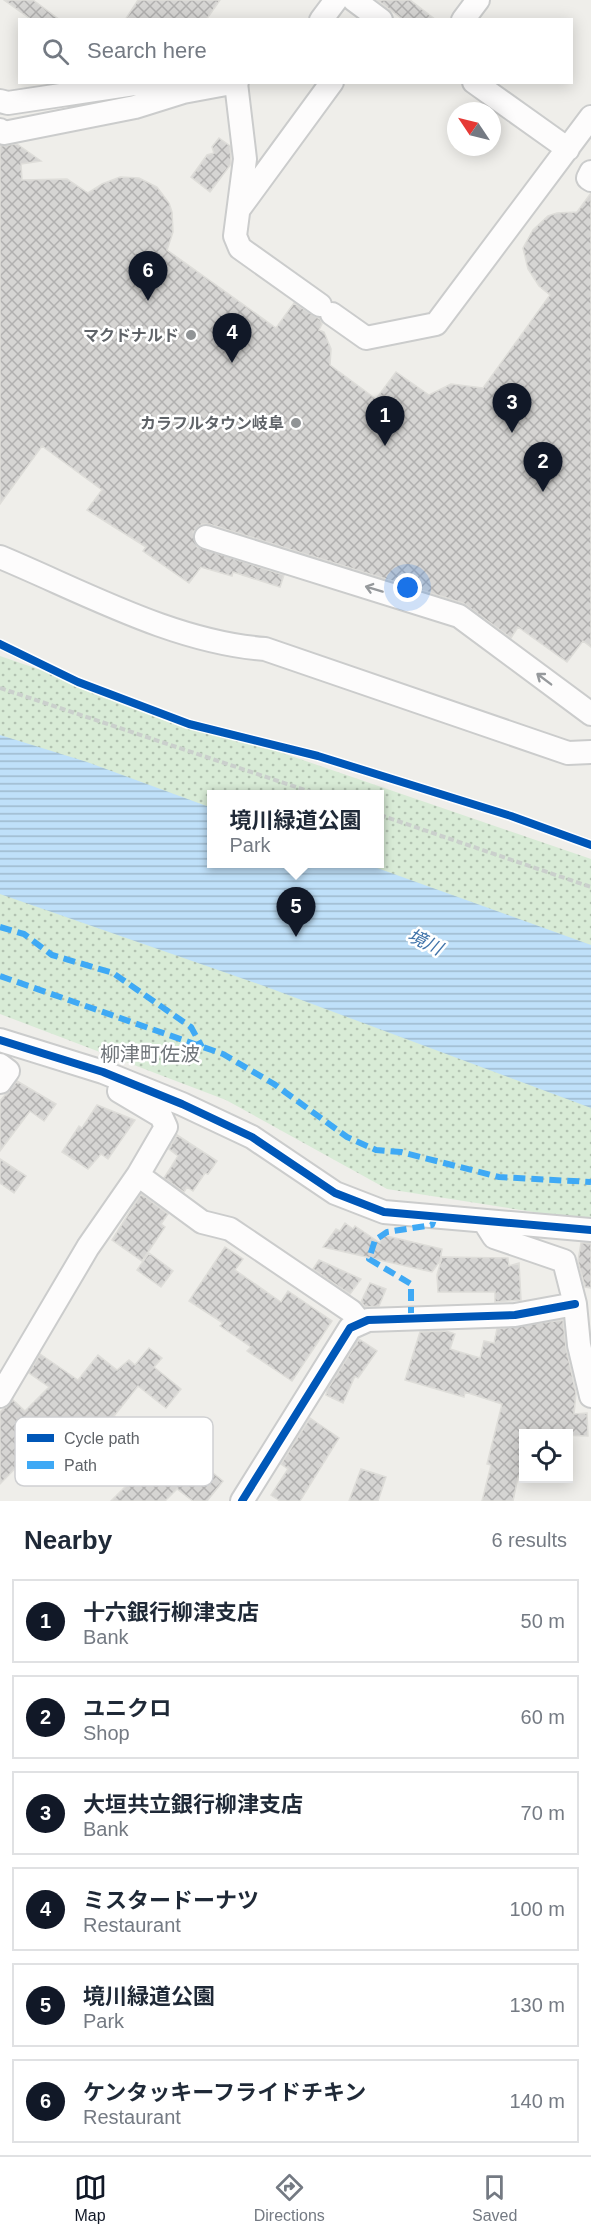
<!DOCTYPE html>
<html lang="en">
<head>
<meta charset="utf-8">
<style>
	:root { --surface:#fff; --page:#f6f6f7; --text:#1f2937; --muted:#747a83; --line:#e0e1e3; --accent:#111827 }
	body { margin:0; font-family:Helvetica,"Noto Sans JP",sans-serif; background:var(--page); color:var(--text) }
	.controls { position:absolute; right:18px; bottom:18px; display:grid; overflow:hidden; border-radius:0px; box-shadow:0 3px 15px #0003 }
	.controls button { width:54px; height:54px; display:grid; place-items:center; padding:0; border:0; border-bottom:2px solid var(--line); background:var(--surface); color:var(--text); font:30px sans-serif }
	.compass { position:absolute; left:447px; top:102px; width:54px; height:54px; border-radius:50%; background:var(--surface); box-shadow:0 3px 15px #0003; rotate:305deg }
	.you { position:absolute; left:408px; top:588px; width:21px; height:21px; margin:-15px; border:4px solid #fff; border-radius:50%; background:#1a73e8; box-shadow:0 0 0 9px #1a73e833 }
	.badge { display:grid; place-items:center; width:39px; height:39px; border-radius:50%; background:var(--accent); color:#fff; font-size:20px; font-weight:700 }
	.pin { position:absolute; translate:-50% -50px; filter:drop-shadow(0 2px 3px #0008) }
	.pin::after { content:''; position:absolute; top:32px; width:21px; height:18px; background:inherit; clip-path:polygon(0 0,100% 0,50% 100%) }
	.popup { position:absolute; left:207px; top:790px; width:177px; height:78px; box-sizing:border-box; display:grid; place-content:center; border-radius:0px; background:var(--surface); filter:drop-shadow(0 2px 4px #0005); font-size:20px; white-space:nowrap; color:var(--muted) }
	.popup b { font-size:22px; color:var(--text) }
	.popup::after { content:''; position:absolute; left:50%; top:100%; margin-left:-12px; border:12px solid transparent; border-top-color:var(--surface) }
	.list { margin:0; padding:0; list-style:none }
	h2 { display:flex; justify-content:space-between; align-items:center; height:78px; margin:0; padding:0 24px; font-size:26px }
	h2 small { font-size:20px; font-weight:400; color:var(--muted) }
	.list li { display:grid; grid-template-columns:39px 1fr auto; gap:18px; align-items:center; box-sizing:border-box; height:84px; margin:0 12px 12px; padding:0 12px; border:2px solid var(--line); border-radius:0px }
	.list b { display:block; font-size:22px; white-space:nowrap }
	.list p { margin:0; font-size:20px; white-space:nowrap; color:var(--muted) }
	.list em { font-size:20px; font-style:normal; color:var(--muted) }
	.icon { flex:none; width:33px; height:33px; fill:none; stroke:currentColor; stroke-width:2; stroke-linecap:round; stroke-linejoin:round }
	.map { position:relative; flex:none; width:591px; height:1501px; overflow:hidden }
	.search { position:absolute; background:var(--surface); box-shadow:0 3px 15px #0003; left:18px; right:18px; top:18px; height:66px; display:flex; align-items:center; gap:15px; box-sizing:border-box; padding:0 21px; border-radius:0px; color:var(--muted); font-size:22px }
	.sheet { height:654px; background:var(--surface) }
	nav { display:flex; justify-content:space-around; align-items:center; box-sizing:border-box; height:84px; border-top:2px solid var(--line); background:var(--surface); font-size:16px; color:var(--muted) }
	nav a { display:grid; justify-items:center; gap:3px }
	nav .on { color:var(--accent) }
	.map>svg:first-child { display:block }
	.park { fill:url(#park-dots); fill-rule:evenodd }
	.water { fill:url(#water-rules) }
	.building { fill:url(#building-cross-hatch); stroke:#deddd9; stroke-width:1.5 }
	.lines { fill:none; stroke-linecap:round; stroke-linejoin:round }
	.minor-casing { stroke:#cbcccc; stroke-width:26 }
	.path { stroke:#cacfcc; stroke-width:4; stroke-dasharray:6 3; stroke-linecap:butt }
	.minor { stroke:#fdfcfc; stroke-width:22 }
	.quiet { stroke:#3fa9f5; stroke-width:6; stroke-dasharray:12 6; stroke-linecap:butt }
	.cycleway-casing { stroke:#fff; stroke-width:11 }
	.cycleway { stroke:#0057b8; stroke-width:8 }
	.oneway { stroke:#96999c }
	.poi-dot { fill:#919496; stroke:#fff; stroke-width:2 }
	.labels { text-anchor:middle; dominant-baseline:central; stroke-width:5; stroke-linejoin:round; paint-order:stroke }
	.poi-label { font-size:16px; font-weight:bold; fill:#5f6368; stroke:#fff; text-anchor:end }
	.water-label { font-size:18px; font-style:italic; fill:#4174aa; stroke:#fff }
	.quarter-label { font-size:20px; fill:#70757a; stroke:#fff }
	.key { fill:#fff; stroke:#cfd0d2; stroke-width:1.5 }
	.key-label { font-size:16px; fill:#5f6368 }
</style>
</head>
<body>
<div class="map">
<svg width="591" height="1501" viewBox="0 0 591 1501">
	<defs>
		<pattern id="park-dots" width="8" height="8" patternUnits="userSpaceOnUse" patternTransform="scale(1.5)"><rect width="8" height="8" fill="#d8ebd6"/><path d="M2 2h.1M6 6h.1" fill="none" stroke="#b2c2b1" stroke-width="1.8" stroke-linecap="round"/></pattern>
		<pattern id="water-rules" width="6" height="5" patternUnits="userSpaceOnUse" patternTransform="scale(1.5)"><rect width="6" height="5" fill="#bfe0f9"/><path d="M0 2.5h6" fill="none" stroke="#9eb9cd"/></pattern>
		<pattern id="building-cross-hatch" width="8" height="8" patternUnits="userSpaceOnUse" patternTransform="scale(1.5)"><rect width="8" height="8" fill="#d6d5d3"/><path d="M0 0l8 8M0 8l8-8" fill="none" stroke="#b1b0af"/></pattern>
	</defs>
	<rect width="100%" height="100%" fill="#efeeea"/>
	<path class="park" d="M0 656 591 859V1221L387 1189 226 1100 0 1014ZM212 794H380V864H212Z"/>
	<path class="water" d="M0 735 87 762 212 808V864H366L591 945V1108L264 986 0 894Z"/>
	<path class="building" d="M4 0H33L60 20H32Z
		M138 0H220L206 20H125Z
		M377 0H410L436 20H404Z
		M219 138 230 146 231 164 210 192 191 177 207 155 214 153 212 147Z
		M17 144 41 161 21 164 22 180 67 179 88 193 102 184 120 177 139 178 157 187 169 203 172 212 173 232 167 250 276 328 294 303 320 319 322 324 319 330 324 332 331 349 330 365 376 399 396 372 429 395 451 384 483 388 550 295 539 286 528 269 523 248 533 230 548 216 557 213 577 212 591 193V647L583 641 567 662 518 627 511 638 463 603 209 524H202L193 532 197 547 284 575 280 587 233 572 232 576 201 567 189 583 143 551 146 547 87 510 102 490 42 446 0 504V146Z
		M17 1081 56 1104 44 1121 30 1111 0 1151V1101Z
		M97 1105 135 1120 108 1159 101 1154 88 1169 62 1152 79 1126 82 1128Z
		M177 1135 217 1161 208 1174 205 1173 193 1191 187 1187 184 1192 164 1178 178 1156 169 1149Z
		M0 1159 26 1176 14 1193 0 1183Z
		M141 1194 168 1214 161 1224 165 1227 142 1261 112 1240Z
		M345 1223 353 1229 355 1226 380 1243 382 1235 442 1249 440 1261 432 1272 323 1247 336 1229 340 1231Z
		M581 1243H591V1288L585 1287 578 1261Z
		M225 1247 243 1259 235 1270 281 1302 288 1291 332 1321 292 1381 247 1351 251 1347 220 1326 223 1323 189 1301Z
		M149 1253 173 1271 161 1287 137 1270Z
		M442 1257 508 1258 509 1266 519 1263 521 1300 495 1302V1292H438L437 1275Z
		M319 1260 361 1279 350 1294 313 1269Z
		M370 1283 386 1289 379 1306 365 1307 361 1302Z
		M563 1320 566 1348 576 1393 574 1414 587 1413 588 1436 524 1434V1478L518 1477 513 1501H482L491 1465 487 1464 502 1404 465 1392 464 1397 405 1380 420 1332 446 1331 455 1334 450 1349 480 1358 484 1341 494 1343 497 1329Z
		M359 1339 377 1351 358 1378 355 1376 343 1403 326 1395 327 1390Z
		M149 1348 162 1358 154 1367 181 1389 166 1408 138 1386 114 1416 158 1454 178 1434 205 1461 202 1464 223 1481 207 1501H193L177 1489 165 1501H111L144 1468 119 1446 101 1465 85 1449 66 1468 40 1443 0 1484V1412L13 1400 25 1411 49 1387 29 1373 40 1354 78 1380 98 1355 117 1370 129 1360 135 1365Z
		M310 1418 339 1438 300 1501H280L271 1495 288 1469 281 1464Z
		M361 1469 386 1477 378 1501H349Z"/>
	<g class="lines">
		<g class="minor-casing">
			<path id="minor" d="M354 0 381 20
				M321 20 336 0
				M463 20 478 0
				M474 82 568 149
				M236 83 245 159 235 236 240 248 320 305
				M0 101 8 103 134 84 179 92
				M0 130 4 133 135 107 183 92 237 82
				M591 172 588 178 591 180
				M239 209 332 82
				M332 314 366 338 436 324 591 117
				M206 537 459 616 591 714
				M0 557C84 592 173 642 265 649L568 753 591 752
				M0 1040 103 1072 182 1104 252 1137 335 1193 384 1212 591 1230
				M0 1065 8 1071 0 1082
				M138 1175 202 1222 230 1229 351 1311 361 1323
				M485 1223 494 1237 564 1261 575 1304 579 1345 591 1396
				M0 1396 88 1247 138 1175 166 1127 161 1116 119 1091
				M242 1501 350 1328 368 1320 515 1315 575 1304"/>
		</g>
		<path class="path" d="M0 688 317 794
			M380 815 591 887"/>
		<use href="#minor" class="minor"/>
		<path class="quiet" d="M0 927 24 934 52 955 113 973 191 1027 202 1047
			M0 976 223 1054 274 1084 347 1137 376 1150 401 1152 499 1177 591 1182
			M411 1319V1284L369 1259 375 1240 387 1232 432 1225 435 1217"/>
		<g class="cycleway-casing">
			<path id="cycleway" d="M0 644 78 682 189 724 318 756 511 816 591 845
				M0 1040 103 1072 182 1104 252 1137 335 1193 384 1212 591 1230
				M242 1501 350 1328 368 1320 515 1315 575 1304"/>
		</g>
		<use href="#cycleway" class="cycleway"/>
	</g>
	<defs><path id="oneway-shaft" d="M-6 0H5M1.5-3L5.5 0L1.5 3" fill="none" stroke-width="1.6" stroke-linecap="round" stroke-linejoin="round" transform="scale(1.5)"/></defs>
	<g class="oneway">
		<use href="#oneway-shaft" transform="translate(374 589) rotate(-163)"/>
		<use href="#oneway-shaft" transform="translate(544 679) rotate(-143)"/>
	</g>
	<g class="poi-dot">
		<circle cx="191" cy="335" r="6"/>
		<circle cx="296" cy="423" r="6"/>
	</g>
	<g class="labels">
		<g class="poi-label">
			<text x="179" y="335">マクドナルド</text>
			<text x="284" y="423">カラフルタウン岐阜</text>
		</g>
		<g class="water-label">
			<text transform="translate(425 942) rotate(26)">境川</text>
		</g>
		<g class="quarter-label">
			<text x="150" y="1054">柳津町佐波</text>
		</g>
	</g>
	<rect x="15" y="1417" width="198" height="69" rx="9" class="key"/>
	<rect x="27" y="1434" width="27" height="8" fill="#0057b8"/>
	<rect x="27" y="1461" width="27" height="8" fill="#3fa9f5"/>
	<g class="key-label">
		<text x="64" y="1444">Cycle path</text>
		<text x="64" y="1471">Path</text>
	</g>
</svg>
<div class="controls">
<button><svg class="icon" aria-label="locate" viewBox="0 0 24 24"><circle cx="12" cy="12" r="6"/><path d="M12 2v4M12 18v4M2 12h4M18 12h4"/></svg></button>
</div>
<svg class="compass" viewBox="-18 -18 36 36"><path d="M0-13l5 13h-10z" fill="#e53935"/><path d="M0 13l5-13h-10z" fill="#747a83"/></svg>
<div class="you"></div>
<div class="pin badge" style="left:385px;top:446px">1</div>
<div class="pin badge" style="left:543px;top:492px">2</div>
<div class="pin badge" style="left:512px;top:433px">3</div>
<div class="pin badge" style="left:232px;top:363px">4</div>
<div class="pin badge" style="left:296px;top:937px">5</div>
<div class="popup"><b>境川緑道公園</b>Park</div>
<div class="pin badge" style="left:148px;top:301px">6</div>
<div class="search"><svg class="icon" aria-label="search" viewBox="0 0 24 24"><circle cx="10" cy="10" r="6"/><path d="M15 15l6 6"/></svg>Search here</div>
</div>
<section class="sheet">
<h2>Nearby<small>6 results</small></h2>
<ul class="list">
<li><span class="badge">1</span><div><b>十六銀行柳津支店</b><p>Bank</p></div><em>50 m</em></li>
<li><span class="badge">2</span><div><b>ユニクロ</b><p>Shop</p></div><em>60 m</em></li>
<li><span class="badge">3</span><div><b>大垣共立銀行柳津支店</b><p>Bank</p></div><em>70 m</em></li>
<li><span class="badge">4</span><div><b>ミスタードーナツ</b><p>Restaurant</p></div><em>100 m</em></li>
<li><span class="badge">5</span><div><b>境川緑道公園</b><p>Park</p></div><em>130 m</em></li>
<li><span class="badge">6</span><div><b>ケンタッキーフライドチキン</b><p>Restaurant</p></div><em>140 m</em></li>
</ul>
</section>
<nav>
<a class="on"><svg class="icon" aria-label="map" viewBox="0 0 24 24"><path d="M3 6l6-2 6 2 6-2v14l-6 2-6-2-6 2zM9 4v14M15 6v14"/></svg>Map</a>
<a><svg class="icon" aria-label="directions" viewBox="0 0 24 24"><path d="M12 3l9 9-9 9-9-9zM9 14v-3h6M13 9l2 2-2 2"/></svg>Directions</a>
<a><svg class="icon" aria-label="saved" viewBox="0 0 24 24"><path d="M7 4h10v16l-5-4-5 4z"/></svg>Saved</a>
</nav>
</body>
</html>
